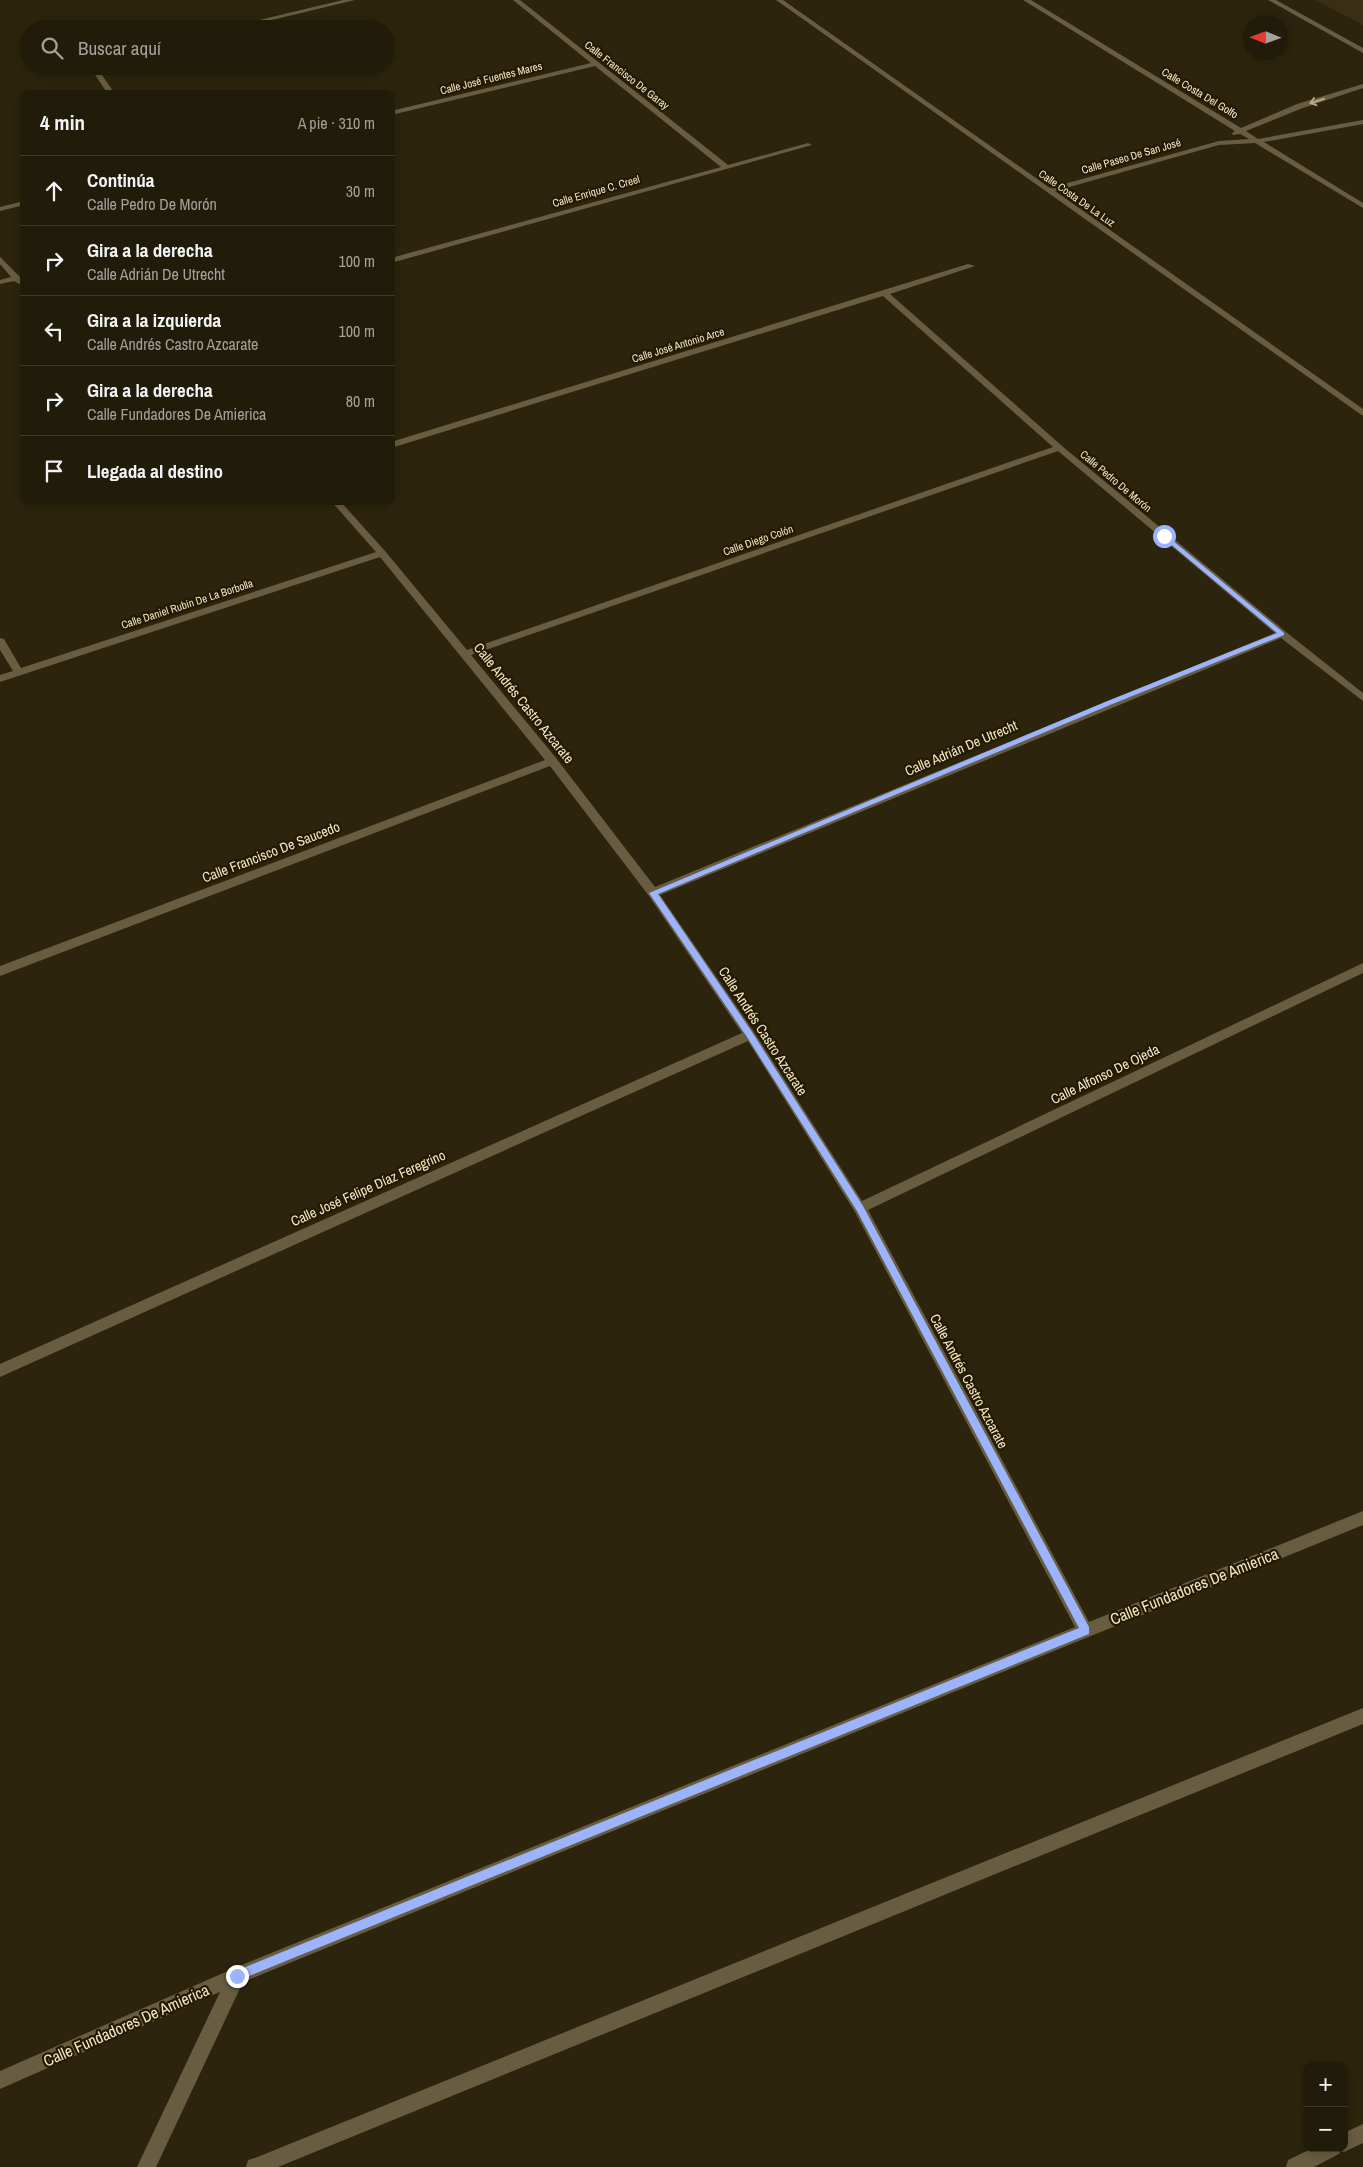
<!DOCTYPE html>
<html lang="es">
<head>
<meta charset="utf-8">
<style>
	:root { --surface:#211b09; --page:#292412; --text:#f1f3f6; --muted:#a2a19c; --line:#3e392a }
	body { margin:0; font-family:"Archivo Narrow",sans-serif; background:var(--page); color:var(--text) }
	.controls { position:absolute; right:15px; bottom:15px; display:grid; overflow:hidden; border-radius:10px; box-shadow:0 2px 8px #0003 }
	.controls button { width:45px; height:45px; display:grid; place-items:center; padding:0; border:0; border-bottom:1px solid var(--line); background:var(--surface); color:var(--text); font:25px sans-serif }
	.compass { position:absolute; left:1243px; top:15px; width:45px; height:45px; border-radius:50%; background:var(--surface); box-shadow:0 2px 8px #0003; rotate:271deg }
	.stop { position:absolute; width:15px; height:15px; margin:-11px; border:4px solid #9cb4fd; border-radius:50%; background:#fff }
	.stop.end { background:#9cb4fd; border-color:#fff; box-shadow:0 1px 5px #0008 }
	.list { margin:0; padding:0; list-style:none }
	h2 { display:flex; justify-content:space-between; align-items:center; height:65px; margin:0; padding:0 20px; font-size:21px }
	h2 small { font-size:16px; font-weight:400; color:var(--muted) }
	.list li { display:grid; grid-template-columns:32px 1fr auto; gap:15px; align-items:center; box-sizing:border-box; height:70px; padding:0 20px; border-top:1px solid var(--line) }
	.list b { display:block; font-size:19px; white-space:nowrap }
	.list p { margin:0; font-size:16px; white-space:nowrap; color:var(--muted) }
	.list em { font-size:16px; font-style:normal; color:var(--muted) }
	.icon { flex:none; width:28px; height:28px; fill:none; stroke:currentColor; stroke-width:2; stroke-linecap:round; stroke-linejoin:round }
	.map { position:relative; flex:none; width:1363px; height:2167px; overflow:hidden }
	.search { position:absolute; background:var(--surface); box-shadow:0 2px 8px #0003; left:20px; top:20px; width:375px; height:55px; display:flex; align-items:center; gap:12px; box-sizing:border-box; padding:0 18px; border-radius:28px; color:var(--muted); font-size:19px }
	.panel { position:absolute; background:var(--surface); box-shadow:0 2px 8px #0003; left:20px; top:90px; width:375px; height:415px; border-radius:10px }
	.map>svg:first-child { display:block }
	.built { fill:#382f14 }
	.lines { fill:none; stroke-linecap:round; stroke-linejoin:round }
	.minor { fill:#685d41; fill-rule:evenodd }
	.oneway { stroke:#b5a888 }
	.route { fill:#9cb4fd }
	.labels { text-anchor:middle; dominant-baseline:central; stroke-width:4.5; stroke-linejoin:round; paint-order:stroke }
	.far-street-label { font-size:11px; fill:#f4e6c2; stroke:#221a03 }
	.street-label { font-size:14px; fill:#f4e6c2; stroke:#221a03 }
	.near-street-label { font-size:16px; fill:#f4e6c2; stroke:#221a03 }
</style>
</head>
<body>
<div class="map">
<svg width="1363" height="2167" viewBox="0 0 1363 2167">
	<rect width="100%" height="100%" fill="#2c240c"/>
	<path class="built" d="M1315 0H1363V25Z"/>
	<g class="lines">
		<path class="minor" d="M343 0H355L234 29H221Z
			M513 0H520L728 165 808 143 812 145 391 263V258L721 167 595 66 391 115V111L591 63Z
			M776 0H783L1050 188 1219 141 1249 139 1240 134 1233 135 1232 133 1235 131 1023 0H1031L1241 128 1297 104 1363 84V88L1303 108 1246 131 1258 139 1363 120V124L1264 142 1363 203V208L1255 143 1219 145 1055 191 1363 409V416Z
			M1268 0H1276L1363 48V53Z
			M89 66H96L115 94H108Z
			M24 201V205L0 211V207Z
			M0 257 24 281V287L14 281 0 284V280L11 277 0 264Z
			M968 264 975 266 890 294 1062 446 1286 632 1363 693V701L1281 638 660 895 754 1032 862 1201 1363 963V973L868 1210 1089 1622 1363 1511V1525L243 1982 156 2167H137L220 1992 0 2089V2071L237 1967 1075 1627 855 1212 748 1041 0 1377V1364L742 1033 649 896 550 766 0 976V966L545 760 380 557 0 682V675L13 671 0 650V638L4 639 21 668 376 552 331 501H340L385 551 467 650 1053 447 883 296 391 448V442ZM1058 451 1275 633 655 887 556 758 471 655Z
			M1363 1708V1724L278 2167H246L248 2160 255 2158Z
			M1363 2124V2143L1344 2152 1341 2151 1339 2154 1314 2167H1286L1288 2160 1313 2148H1344V2133Z"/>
	</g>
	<defs><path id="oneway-shaft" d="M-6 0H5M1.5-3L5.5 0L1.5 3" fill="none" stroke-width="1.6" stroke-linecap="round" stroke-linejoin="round" transform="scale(1.25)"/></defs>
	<use class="oneway" href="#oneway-shaft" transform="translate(1317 101) rotate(162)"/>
	<path class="route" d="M1162 535H1166L1284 633V635L1110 705 658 894 752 1032 863 1206 1089 1627V1634L237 1981 233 1979 231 1976 233 1972 1079 1628 857 1211 747 1037 649 893 1105 702 1277 633 1162 537Z"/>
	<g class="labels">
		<g class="far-street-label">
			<text transform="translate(627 75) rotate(38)">Calle Francisco De Garay</text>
			<text transform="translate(491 78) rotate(-14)">Calle José Fuentes Mares</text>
			<text transform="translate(1200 93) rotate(31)">Calle Costa Del Golfo</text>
			<text transform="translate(1131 156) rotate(-16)">Calle Paseo De San José</text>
			<text transform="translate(596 191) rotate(-16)">Calle Enrique C. Creel</text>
			<text transform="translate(1077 198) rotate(35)">Calle Costa De La Luz</text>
			<text transform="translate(678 345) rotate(-17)">Calle José Antonio Arce</text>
			<text transform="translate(1116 481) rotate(40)">Calle Pedro De Morón</text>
			<text transform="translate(758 540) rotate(-19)">Calle Diego Colón</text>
			<text transform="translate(187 604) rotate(-18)">Calle Daniel Rubín De La Borbolla</text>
		</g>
		<g class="street-label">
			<text transform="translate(524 703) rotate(51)">Calle Andrés Castro Azcarate</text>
			<text transform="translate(961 748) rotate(-23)">Calle Adrián De Utrecht</text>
			<text transform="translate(271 852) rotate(-21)">Calle Francisco De Saucedo</text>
			<text transform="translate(763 1031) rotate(57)">Calle Andrés Castro Azcarate</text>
			<text transform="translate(1105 1074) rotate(-26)">Calle Alfonso De Ojeda</text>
			<text transform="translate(368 1188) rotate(-24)">Calle José Felipe Díaz Feregrino</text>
			<text transform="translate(969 1381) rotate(62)">Calle Andrés Castro Azcarate</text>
		</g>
		<g class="near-street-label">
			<text transform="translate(1194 1586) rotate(-22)">Calle Fundadores De Amierica</text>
			<text transform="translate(126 2025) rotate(-24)">Calle Fundadores De Amierica</text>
		</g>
	</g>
</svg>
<div class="controls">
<button>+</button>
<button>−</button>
</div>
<svg class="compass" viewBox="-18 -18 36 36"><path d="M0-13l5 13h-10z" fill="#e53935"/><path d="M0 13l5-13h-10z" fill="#a2a19c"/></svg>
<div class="stop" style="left:1164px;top:536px"></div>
<div class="stop end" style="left:237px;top:1976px"></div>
<div class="search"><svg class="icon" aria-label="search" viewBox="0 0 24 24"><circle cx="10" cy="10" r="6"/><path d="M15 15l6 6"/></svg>Buscar aquí</div>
<section class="panel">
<h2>4 min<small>A pie · 310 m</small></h2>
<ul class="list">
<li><svg class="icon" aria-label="ahead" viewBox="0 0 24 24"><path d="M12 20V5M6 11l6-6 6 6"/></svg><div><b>Continúa</b><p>Calle Pedro De Morón</p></div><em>30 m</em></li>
<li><svg class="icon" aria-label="right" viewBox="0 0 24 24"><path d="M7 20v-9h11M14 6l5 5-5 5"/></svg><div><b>Gira a la derecha</b><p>Calle Adrián De Utrecht</p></div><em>100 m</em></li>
<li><svg class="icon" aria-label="left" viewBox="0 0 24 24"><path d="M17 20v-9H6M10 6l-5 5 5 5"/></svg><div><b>Gira a la izquierda</b><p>Calle Andrés Castro Azcarate</p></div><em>100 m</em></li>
<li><svg class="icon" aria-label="right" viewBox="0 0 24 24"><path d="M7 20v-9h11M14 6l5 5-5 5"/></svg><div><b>Gira a la derecha</b><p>Calle Fundadores De Amierica</p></div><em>80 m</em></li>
<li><svg class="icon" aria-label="arrive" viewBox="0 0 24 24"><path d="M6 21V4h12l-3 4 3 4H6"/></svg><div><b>Llegada al destino</b></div></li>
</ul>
</section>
</div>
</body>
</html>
